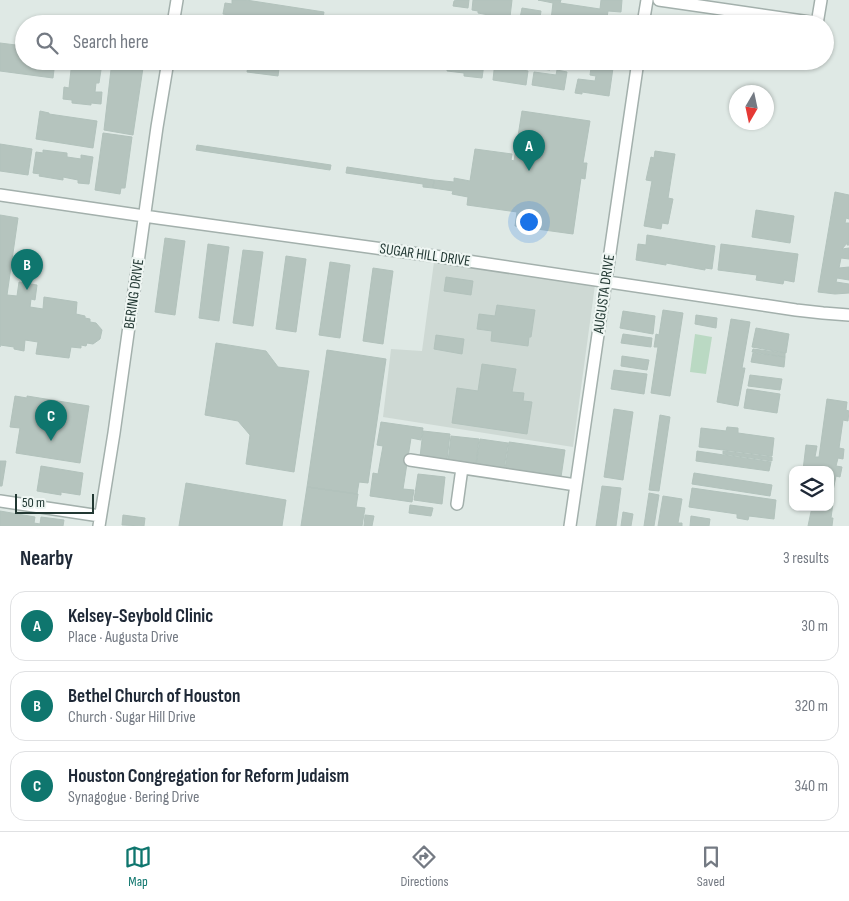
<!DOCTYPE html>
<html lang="en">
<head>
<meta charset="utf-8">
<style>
	:root { --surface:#fff; --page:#f2f2f3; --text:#1f2937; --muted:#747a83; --line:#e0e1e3; --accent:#0f766e }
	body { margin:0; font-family:"Sofia Sans Condensed",sans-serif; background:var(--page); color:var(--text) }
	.controls { position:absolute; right:15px; bottom:15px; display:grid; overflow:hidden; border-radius:10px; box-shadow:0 1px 4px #0004 }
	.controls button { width:45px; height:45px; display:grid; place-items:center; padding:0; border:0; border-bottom:1px solid var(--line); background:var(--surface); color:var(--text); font:25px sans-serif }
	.compass { position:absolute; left:729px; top:85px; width:45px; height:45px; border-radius:50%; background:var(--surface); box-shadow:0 1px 4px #0004; rotate:189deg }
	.scale { position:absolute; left:15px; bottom:12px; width:79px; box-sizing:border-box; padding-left:5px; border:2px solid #223833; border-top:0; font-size:14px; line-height:18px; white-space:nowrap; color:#223833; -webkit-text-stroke:4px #eff6f3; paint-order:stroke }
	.you { position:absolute; left:528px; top:221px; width:18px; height:18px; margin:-12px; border:4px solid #fff; border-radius:50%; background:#1a73e8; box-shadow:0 0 0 8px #1a73e833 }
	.badge { display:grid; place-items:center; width:32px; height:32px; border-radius:50%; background:var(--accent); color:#fff; font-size:16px; font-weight:700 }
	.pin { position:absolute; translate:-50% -41px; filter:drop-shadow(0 1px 2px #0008) }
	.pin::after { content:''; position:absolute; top:26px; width:18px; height:15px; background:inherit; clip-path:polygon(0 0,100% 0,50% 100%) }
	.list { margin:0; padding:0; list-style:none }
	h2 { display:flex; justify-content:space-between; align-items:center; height:65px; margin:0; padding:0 20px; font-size:21px }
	h2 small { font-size:16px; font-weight:400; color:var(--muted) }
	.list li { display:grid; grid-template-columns:32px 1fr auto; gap:15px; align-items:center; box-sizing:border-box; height:70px; margin:0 10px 10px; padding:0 10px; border:1px solid var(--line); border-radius:15px }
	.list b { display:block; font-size:19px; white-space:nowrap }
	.list p { margin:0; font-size:16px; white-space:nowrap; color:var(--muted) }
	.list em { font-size:16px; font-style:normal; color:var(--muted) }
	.icon { flex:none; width:28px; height:28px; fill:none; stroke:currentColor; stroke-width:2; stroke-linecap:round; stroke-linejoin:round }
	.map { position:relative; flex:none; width:849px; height:526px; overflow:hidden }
	.search { position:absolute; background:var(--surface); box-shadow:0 1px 4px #0004; left:15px; right:15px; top:15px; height:55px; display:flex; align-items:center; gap:12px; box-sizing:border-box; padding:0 18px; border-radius:28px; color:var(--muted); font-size:19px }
	.sheet { height:305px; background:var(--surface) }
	nav { display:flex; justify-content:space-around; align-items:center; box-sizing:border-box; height:70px; border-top:1px solid var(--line); background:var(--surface); font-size:14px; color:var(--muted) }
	nav a { display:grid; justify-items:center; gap:2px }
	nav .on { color:var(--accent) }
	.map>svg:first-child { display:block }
	.built { fill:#ced9d4 }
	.grass { fill:#bad9c3 }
	.building { fill:#b5c4be; stroke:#b2c2bc }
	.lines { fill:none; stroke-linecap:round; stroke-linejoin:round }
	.minor-casing { stroke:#a3b0ac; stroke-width:14 }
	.minor { stroke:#fff; stroke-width:11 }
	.labels { text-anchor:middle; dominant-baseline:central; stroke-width:4.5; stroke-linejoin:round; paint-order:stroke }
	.street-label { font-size:15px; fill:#223833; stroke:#eff6f3 }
</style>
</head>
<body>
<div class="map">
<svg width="849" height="526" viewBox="0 0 849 526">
	<rect width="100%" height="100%" fill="#dfe9e5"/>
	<path class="built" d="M434 262 595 285 573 447 383 417 391 349 422 351Z"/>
	<path class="grass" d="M695 334 712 337 706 374 690 372Z"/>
	<path class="building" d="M232 0H246L324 12 322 24H222L224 17H228L229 15 223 14 225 3 232 4Z
		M456 0H469L468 8 453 6 454 1Z
		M473 0H512L510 17 505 16V18L478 13V11L472 10Z
		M538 0H561L560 3 600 9 601 0H622L621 12 608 11 606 24H578L551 20 553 3Z
		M522 8 541 11 540 18 534 17 533 22 526 21 527 19 520 18Z
		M453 17 466 18 465 24H452Z
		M477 18 509 23 508 24H470L471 19 476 20Z
		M0 43 24 46V61H55L53 78 0 71Z
		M72 61H100V63H102L99 83H96L95 92H102L101 104 91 103V105L72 103V100L63 99 64 87 69 88Z
		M112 61H144L133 135 104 130Z
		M249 61H280L278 76 247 72Z
		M448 61H467L484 64 482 78 464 76V73L447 71Z
		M495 61H523L522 66 506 64V67L528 71 526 85 493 80Z
		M529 61H551L550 70 528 67Z
		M592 61H614L609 96 582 92V94L575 93 578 79 595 81 596 76 590 75Z
		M557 70 567 72 564 90 532 85 534 72 556 75Z
		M40 111 49 113V114L97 121 93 148 36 139Z
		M522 111 590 121 583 163H587L585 179 581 178 573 234 515 226 517 212 467 205 468 197 452 194 453 191 433 188 434 180 454 182V178L470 181 475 149 512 154 511 160 514 161Z
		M103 133 132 137 125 188H121L120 194 95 190Z
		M0 144 32 149 28 175 0 171Z
		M197 145 331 165 330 170 196 150Z
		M43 150 67 153V157L81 159V155L93 157 89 184 78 183V180L63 177V180L39 176 40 174 33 173 36 152 43 153Z
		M655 151 675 154 668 198 673 199 668 224 662 223 661 229 644 226 652 181 646 180 651 157 654 158Z
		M347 167 434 180 433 188 423 187V184L346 173Z
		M835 192 849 195V219L846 218 845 223H849V245H847L848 242 842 249 849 248V259L841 258 839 268 849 267V280L837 278 836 282 849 284V293L835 294 818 292Z
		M756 210 794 216 790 243 752 237Z
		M0 215 18 218 7 295 17 296 19 282 37 285 35 300 31 299 30 307 43 309 44 297 77 302 76 314 85 316V318L90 319V322L96 323 102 330 100 339 93 344 87 343 86 346 81 345V348L71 347 69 358 36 354 38 342 25 340 24 351 14 349V347L0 345V347Z
		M647 235 715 246 712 269 705 268V270L666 263V265L636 260 638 244 646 245Z
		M165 238 185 241 175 315 155 312Z
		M208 244 229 247 219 321 199 318Z
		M721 244 798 254 794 282 784 280 783 284 756 280 757 275 718 270Z
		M243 250 263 252 253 326 233 323Z
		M286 256 306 259 296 332 276 329Z
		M330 262 350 265 340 338 319 335Z
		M373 268 393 271 383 344 363 341Z
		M446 277 473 281 471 295 444 291Z
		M497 305 535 310 531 337H529L528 346 491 341 492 331 477 329 479 314 495 316Z
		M663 310 683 313 670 396 651 393 658 347H654L656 334 659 335Z
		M623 311 655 316 653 334 620 328Z
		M696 315 717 318 716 328 695 324Z
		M731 319 750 322 742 368H745L738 406 717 402Z
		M756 328 789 334 786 353 752 347Z
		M623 334 652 338 651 347 621 343Z
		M436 335 464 339 462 354 434 349Z
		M216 343 266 351 278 367 309 371 294 472 246 464 250 435 238 421 205 415Z
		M753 349 785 353V357L752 352Z
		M327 350 386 359 368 483 359 482 357 494 307 487Z
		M753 353 785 357 784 367 751 362Z
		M622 356 649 360 647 370 621 366Z
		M482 364 516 369 512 392 524 393 523 401 532 402 527 434 452 423 457 388 478 391Z
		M614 370 647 374 644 394 611 389Z
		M750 375 782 379 780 390 748 386Z
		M747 389 780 394 777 413 744 408Z
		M15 396 27 398V396L89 406 80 463 16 453 20 428 10 427Z
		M827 399 847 402 846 410 849 411 848 421 843 420 839 448 844 449 843 459 838 458 836 466 842 467 840 477 836 476 832 496H830V470H803L806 445 817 446 815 457H819Z
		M614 409 633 412 623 480 604 477Z
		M660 415 670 417 659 491 649 490Z
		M381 422 423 428 421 440 411 438 403 489 414 490 412 502 370 496 373 473 378 474 383 446 377 445Z
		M727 427 738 428V433L774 438 772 456 699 447 701 428 726 431Z
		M423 431 450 434 447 460 420 457Z
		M451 436 479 439 476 464 448 461Z
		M480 439 508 443 504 469 476 465Z
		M509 442 565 450 561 477 505 469Z
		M697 451 771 462 769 471 696 461Z
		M723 451 772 457V461L723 454Z
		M0 461H6L2 486H0Z
		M41 466 83 473 80 495 61 492V495L37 491Z
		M694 473 772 485 770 496 692 484Z
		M418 474 445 477 442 504 414 500Z
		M186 483 286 500 282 526H179Z
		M602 486 621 488 616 526H596Z
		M307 487 358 494 356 507 365 508 362 526H301Z
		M692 488 776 500 774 519 749 516 748 520 737 518V514L689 507Z
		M649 493 659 495 654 526H644Z
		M663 496 682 499 678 523H682V526H658Z
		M830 503H833L831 518H833L832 526H808L812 507H830Z
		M410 505 433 508 431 516 409 513Z
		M0 511 35 517 34 523 40 524 41 517 64 520 63 526H0Z
		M623 512 633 514 631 526H621Z
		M123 515 145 518 144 526 122 525Z
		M365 515 374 516 372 526H364Z
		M691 516 710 519 709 526H690Z"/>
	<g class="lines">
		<g class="minor-casing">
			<path id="minor" d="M659 0 817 23
				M173 24 177 0
				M643 24 647 0
				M817 24 821 0
				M0 195 158 218 441 257 796 310 823 313 849 315
				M410 460 576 485
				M0 501 100 516
				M457 504 462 468
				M99 526 114 433 157 127 168 61
				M570 526 638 61"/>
		</g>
		<use href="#minor" class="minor"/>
	</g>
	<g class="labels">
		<g class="street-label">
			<text transform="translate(425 255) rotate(8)">SUGAR HILL DRIVE</text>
			<text transform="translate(134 294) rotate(-82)">BERING DRIVE</text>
			<text transform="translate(604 294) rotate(-82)">AUGUSTA DRIVE</text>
		</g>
	</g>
</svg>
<div class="controls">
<button><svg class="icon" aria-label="layers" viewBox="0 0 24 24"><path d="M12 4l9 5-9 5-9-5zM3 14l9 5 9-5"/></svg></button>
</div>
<svg class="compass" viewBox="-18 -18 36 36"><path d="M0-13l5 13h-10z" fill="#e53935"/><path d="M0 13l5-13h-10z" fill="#747a83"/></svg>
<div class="scale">50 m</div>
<div class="you"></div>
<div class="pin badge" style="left:529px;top:171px">A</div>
<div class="pin badge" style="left:27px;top:290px">B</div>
<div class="pin badge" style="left:51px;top:441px">C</div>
<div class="search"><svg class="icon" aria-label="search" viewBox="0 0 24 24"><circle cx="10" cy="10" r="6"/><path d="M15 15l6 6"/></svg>Search here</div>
</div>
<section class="sheet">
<h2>Nearby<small>3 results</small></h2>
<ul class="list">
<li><span class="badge">A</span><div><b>Kelsey-Seybold Clinic</b><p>Place · Augusta Drive</p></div><em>30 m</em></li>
<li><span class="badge">B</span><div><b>Bethel Church of Houston</b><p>Church · Sugar Hill Drive</p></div><em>320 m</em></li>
<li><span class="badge">C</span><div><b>Houston Congregation for Reform Judaism</b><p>Synagogue · Bering Drive</p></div><em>340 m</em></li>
</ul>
</section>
<nav>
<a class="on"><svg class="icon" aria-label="map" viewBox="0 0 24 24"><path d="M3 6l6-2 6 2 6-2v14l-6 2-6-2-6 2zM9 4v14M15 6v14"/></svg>Map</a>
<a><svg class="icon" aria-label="directions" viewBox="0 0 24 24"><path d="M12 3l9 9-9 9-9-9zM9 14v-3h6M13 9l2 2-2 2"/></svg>Directions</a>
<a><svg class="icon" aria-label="saved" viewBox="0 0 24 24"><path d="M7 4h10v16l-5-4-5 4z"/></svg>Saved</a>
</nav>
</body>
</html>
